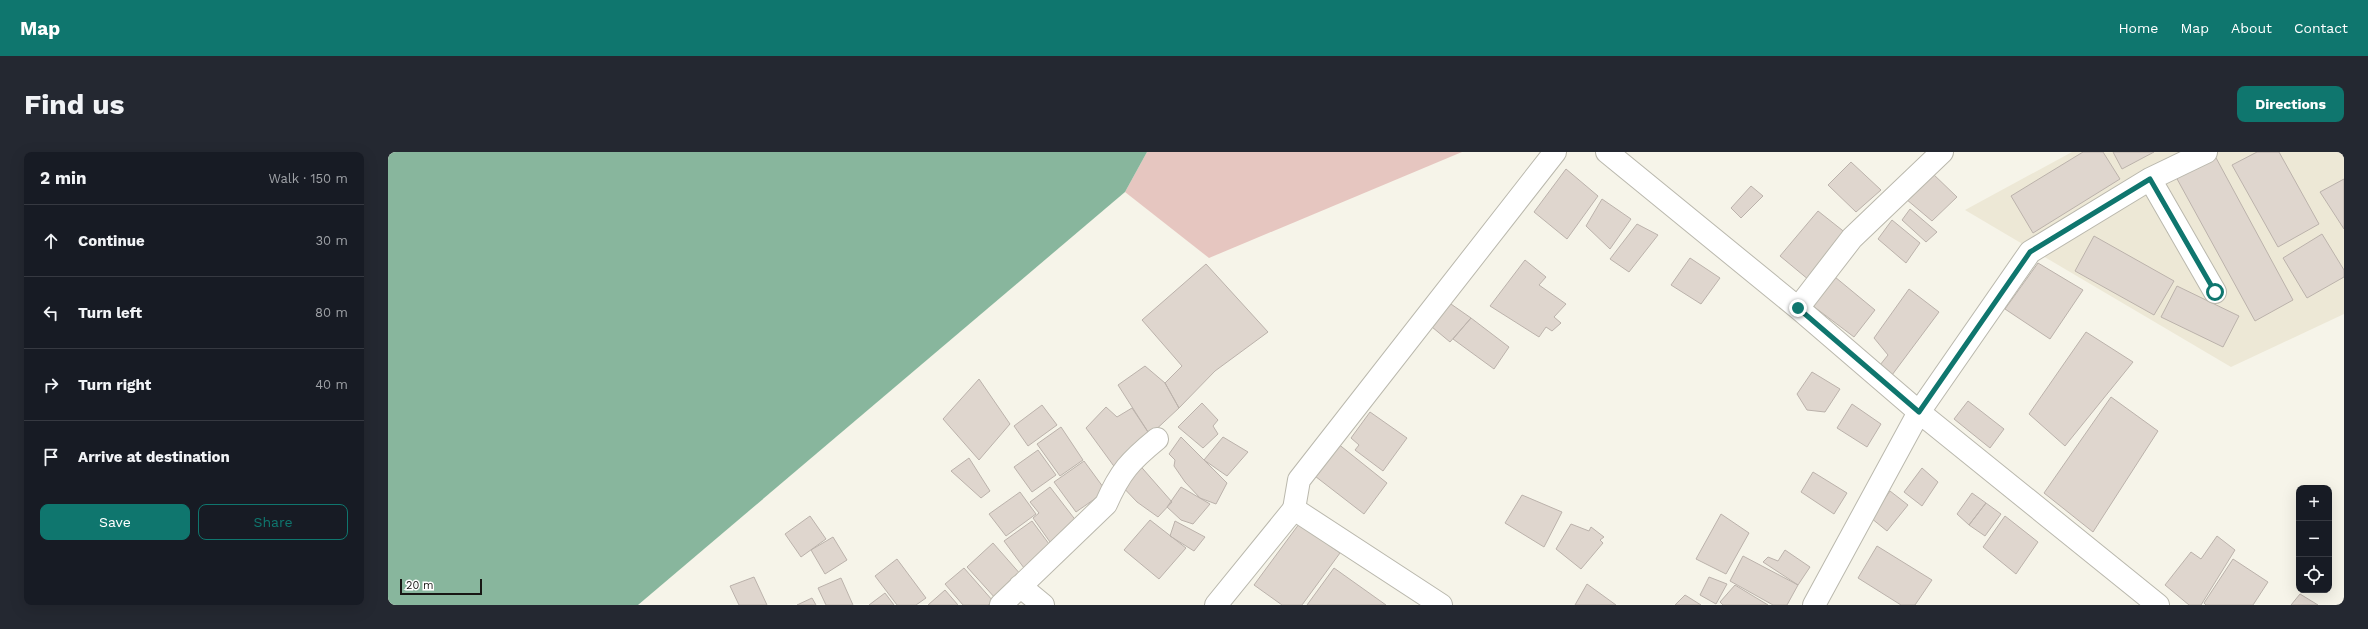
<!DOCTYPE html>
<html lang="en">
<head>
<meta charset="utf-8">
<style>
	:root { --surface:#171b24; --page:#242831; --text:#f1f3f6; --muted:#9ea1a6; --line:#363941; --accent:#0f766e }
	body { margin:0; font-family:"Work Sans",sans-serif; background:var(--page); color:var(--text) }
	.controls { position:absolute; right:12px; bottom:12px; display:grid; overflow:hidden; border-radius:8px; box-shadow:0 4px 16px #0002 }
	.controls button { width:36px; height:36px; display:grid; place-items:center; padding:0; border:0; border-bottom:1px solid var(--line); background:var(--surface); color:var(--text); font:20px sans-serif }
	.scale { position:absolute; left:12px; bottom:10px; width:82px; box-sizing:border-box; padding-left:4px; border:2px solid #181714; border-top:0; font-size:11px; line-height:14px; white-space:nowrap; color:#181714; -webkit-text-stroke:3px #fff; paint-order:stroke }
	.stop { position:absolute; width:12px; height:12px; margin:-9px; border:3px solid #0f766e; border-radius:50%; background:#fff }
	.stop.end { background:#0f766e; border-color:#fff; box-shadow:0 1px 4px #0008 }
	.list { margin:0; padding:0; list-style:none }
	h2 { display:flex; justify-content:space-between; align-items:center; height:52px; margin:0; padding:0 16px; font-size:17px }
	h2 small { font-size:13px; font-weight:400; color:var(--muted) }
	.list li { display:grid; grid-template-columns:26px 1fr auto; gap:12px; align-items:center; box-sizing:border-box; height:72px; padding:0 16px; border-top:1px solid var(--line) }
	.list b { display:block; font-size:15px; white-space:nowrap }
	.list em { font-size:13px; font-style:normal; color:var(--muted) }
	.actions { display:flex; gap:8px; padding:12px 16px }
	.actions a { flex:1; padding:9px 0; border:1px solid var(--accent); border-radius:8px; text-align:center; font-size:14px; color:var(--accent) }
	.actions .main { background:var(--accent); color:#fff }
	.icon { flex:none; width:22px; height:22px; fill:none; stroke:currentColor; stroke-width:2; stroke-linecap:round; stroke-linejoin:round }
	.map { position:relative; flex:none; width:1956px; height:453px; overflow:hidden; border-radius:8px }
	header { display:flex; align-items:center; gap:24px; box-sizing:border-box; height:56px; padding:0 20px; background:var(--accent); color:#fff }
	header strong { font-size:19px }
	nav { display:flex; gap:22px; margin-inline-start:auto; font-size:14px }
	.intro { display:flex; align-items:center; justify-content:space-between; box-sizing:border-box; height:96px; padding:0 24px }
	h1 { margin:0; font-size:28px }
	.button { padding:10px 18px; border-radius:8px; background:var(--accent); color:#fff; font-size:14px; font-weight:700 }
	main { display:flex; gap:24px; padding:0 24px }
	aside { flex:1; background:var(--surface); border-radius:8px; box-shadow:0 4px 16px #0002 }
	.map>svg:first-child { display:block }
	.built { fill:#ede8d6 }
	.green { fill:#e6c6c0 }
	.water { fill:#88b69d }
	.building { fill:#dfd6ce; stroke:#bbb2ab }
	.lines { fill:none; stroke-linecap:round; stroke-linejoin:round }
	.minor-casing { stroke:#bab8ad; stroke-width:24 }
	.major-casing { stroke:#bab8ad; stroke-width:24 }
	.minor { stroke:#fff; stroke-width:22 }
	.major { stroke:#fff; stroke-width:22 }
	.route { stroke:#0f766e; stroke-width:5 }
</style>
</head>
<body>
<header>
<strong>Map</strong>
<nav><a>Home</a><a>Map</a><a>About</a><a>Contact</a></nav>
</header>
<div class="intro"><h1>Find us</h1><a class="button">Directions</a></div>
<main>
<aside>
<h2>2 min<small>Walk · 150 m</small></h2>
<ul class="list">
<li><svg class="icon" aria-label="ahead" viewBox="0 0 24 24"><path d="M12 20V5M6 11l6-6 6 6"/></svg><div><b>Continue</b></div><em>30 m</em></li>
<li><svg class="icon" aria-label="left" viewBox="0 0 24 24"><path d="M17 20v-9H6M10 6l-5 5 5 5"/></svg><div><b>Turn left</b></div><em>80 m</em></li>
<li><svg class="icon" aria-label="right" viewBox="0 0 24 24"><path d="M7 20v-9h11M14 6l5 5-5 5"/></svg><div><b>Turn right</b></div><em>40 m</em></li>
<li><svg class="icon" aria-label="arrive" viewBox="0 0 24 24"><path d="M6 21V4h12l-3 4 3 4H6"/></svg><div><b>Arrive at destination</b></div></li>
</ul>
<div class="actions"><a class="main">Save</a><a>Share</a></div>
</aside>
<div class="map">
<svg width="1956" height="453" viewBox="0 0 1956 453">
	<rect width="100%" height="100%" fill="#f6f4e9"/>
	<path class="built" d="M1684 0H1956V162L1843 215 1577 58Z"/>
	<path class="green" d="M759 0H1074L821 106 737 40Z"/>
	<path class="water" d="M0 0H759L737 40 250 453H0Z"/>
	<path class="building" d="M1695 0H1715L1732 27 1645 81 1623 44Z
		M1725 0H1766L1734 17Z
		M1869 0H1891L1931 72 1890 95 1844 13Z
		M1827 4 1905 148 1867 169 1788 25Z
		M1463 10 1493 38 1468 60 1440 33Z
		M1178 17 1210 44 1179 87 1146 60Z
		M1543 20 1569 45 1544 69 1518 47Z
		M1956 27V77L1932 40Z
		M1363 34 1375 44 1353 66 1343 56Z
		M1214 47 1243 67 1222 97 1198 74Z
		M1522 57 1549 80 1538 90 1514 68Z
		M1430 59 1459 82 1421 128 1392 104Z
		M1504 68 1532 91 1518 111 1490 87Z
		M1249 72 1270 83 1241 120 1222 107Z
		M1934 82 1956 118V125L1919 146 1895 106Z
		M1706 84 1786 129 1766 163 1687 119Z
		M1302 106 1332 126 1313 152 1283 133Z
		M1137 108 1158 125 1151 133 1178 152 1166 165 1173 171 1164 179 1158 175 1151 185 1102 154Z
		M1650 111 1695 138 1662 187 1617 157Z
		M818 112 880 180 827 219 791 256 777 231 794 214 754 168Z
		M1447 125 1487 158 1466 185 1425 154Z
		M1789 134 1851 164 1835 195 1773 165Z
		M1521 137 1551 160 1504 223 1492 213 1500 203 1486 186Z
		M1050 143 1083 166 1062 190 1032 165Z
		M1083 166 1121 195 1106 217 1065 187Z
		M1698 180 1745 210 1677 294 1641 262Z
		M757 214 777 231 791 256 762 283 730 233Z
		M1424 220 1452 237 1437 260 1419 258 1409 242Z
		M591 227 622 272 591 308 555 267Z
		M1723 245 1770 279 1705 380 1656 341Z
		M1580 249 1616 277 1602 296 1566 267Z
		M814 251 830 268 825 274 830 282 815 296 790 275Z
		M1464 252 1493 272 1479 295 1449 276Z
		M654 253 669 273 640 294 626 274Z
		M718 255 729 265 744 256 762 283 728 317 698 276Z
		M982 260 1019 286 995 319 967 298 971 293 963 286Z
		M673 275 695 308 672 324 649 292Z
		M793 285 839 331 828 352 812 346 797 330 786 314 787 308 781 302Z
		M835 285 860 300 839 324 816 308Z
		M949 291 999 331 976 362 923 321Z
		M650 298 668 323 644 340 626 315Z
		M581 306 602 339 593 346 563 319Z
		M696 309 718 339 688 360 666 330Z
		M748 309 784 350 770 365 749 350 731 331Z
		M1534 316 1550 330 1534 354 1516 340Z
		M1425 320 1459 341 1446 362 1413 340Z
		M662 335 689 370 662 390 645 366 651 361 642 350Z
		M793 335 822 352 805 372 793 368 779 355Z
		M1502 339 1520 353 1499 379 1483 366Z
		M632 340 648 362 618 384 601 362Z
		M1584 341 1598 351 1581 373 1569 362Z
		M1134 343 1174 360 1156 395 1117 371Z
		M1598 351 1613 362 1597 384 1581 373Z
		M1333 362 1361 381 1338 422 1308 407Z
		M422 364 438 387 413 405 397 382Z
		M1617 364 1650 390 1628 422 1595 395Z
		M762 368 798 396 771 427 736 398Z
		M644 369 664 396 636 416 616 389Z
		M787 369 817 385 806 399 782 384Z
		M911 372 952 401 914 453H894L866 433Z
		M1183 372 1201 379 1203 375 1216 385 1212 388 1215 391 1193 417 1168 397Z
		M1829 384 1847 398 1813 453H1801L1777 433 1803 400 1813 407Z
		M445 385 459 408 437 422 423 398Z
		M605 391 634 424 608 447 579 415Z
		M1489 394 1544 428 1527 453H1513L1470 426Z
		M1397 398 1422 415 1410 433 1375 410 1380 405 1390 409Z
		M1355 404 1410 433 1399 453H1385L1342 429Z
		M509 407 538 446 528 453H509L487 424Z
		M1845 407 1880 430 1865 453H1818L1816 451Z
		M576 416 605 449 600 453H575L557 432Z
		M946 416 998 453H919Z
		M366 425 379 453H351L342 434Z
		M1321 425 1339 432 1328 452 1312 443Z
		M453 426 465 453H438L430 436Z
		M1199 432 1228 453H1187Z
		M1347 433 1380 453H1335L1332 450Z
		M557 438 570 453H540Z
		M497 441 506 453H481Z
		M1912 442 1930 453H1903Z
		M1297 443 1313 453H1287Z
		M424 446 428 453H409Z"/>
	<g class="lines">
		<g class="minor-casing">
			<path id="minor" d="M1219 0 1410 156 1531 260 1770 453
				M1762 27 1827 140
				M1410 156 1464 86 1554 0
				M906 357 911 328 1167 0
				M632 434 655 453
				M613 453 718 352C732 320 742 309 769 287
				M1426 453 1531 260 1642 100 1762 27 1818 0"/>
		</g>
		<g class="major-casing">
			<path id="major" d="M828 453 906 357 1053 453"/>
		</g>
		<use href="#minor" class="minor"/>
		<use href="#major" class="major"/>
	</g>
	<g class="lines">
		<path class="route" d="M1410 156 1531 260 1642 100 1762 27 1827 140"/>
	</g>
</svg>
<div class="controls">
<button>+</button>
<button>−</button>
<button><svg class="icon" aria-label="locate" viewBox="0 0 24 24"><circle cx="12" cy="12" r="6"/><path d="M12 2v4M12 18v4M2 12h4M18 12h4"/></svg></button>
</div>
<div class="scale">20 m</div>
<div class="stop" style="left:1827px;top:140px"></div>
<div class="stop end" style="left:1410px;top:156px"></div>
</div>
</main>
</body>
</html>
